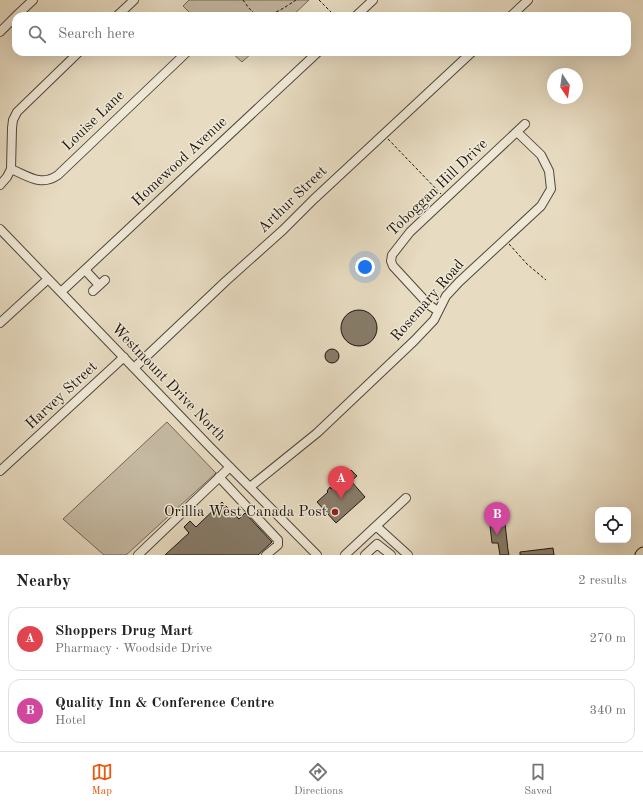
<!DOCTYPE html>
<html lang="en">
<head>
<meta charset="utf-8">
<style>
	:root { --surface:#fff; --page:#f6f6f6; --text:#222; --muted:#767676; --line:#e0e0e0; --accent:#ea580c }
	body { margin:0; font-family:"Old Standard TT",serif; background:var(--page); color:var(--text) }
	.controls { position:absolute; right:12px; bottom:12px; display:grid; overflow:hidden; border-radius:8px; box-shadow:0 4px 16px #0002 }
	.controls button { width:36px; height:36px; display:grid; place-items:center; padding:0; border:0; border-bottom:1px solid var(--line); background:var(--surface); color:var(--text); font:20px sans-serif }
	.compass { position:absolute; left:547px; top:68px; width:36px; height:36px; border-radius:50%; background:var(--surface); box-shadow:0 4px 16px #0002; rotate:167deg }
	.you { position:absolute; left:365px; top:267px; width:14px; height:14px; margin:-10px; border:3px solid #fff; border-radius:50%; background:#1a73e8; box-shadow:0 0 0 6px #1a73e833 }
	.badge { display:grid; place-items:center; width:26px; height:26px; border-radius:50%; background:var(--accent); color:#fff; font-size:13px; font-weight:700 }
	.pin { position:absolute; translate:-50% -33px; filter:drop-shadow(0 1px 2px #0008) }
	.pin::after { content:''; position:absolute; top:21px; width:14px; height:12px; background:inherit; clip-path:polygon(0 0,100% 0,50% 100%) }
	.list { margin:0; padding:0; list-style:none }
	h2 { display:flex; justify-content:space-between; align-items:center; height:52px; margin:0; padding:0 16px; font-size:17px }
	h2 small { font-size:13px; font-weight:400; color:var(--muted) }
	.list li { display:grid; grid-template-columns:26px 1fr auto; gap:12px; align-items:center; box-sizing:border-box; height:64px; margin:0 8px 8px; padding:0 8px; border:1px solid var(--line); border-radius:12px }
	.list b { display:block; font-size:15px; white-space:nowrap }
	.list p { margin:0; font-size:13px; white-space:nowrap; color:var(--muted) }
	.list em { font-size:13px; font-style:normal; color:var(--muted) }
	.icon { flex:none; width:22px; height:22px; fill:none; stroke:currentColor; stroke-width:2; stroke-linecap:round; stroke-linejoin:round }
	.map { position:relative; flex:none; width:643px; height:555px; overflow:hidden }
	.search { position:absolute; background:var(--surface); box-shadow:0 4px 16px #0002; left:12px; right:12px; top:12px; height:44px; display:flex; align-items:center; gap:10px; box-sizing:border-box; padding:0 14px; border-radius:12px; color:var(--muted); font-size:15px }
	.sheet { height:196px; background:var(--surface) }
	nav { display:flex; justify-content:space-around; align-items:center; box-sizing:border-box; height:56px; border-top:1px solid var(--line); background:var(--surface); font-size:11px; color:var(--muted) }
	nav a { display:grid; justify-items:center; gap:2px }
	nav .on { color:var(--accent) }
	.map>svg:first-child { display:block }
	.green { fill:#c5b9a2; stroke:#726756 }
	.building { fill:#877c6a; stroke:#1e150b }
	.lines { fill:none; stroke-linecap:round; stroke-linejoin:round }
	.minor-casing { stroke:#504638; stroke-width:10 }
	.highway-casing { stroke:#1e150b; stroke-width:13 }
	.path { stroke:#1e150b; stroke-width:1; stroke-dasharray:3 2; stroke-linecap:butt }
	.minor { stroke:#efe8d7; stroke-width:8 }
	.highway { stroke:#e7dbc1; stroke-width:11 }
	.poi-dot { fill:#8f2418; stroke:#efe8d7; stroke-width:1.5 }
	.labels { text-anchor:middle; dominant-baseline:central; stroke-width:3; stroke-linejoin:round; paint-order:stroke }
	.street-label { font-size:15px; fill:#1e150b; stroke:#efe8d7 }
	.poi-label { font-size:15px; fill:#1e150b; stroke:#efe8d7; text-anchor:end }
</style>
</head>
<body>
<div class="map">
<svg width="643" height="555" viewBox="0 0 643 555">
	<rect width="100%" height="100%" fill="#e7dbc1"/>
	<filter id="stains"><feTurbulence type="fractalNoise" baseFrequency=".005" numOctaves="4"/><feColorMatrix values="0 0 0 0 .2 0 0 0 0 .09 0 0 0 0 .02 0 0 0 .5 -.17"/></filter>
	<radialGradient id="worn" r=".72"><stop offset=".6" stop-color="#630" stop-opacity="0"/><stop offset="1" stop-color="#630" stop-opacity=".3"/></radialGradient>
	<path class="green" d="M189 0H309L292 16H193L183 6Z
		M231 52H253L242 62Z
		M167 422 216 473 126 555H104L63 519Z"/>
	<path class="building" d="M341 328a18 18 0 1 1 36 0a18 18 0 1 1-36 0Z
		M325 356a7 7 0 1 1 14 0a7 7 0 1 1-14 0Z
		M351 470 357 476 351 481 365 497 336 523 317 502 328 492 327 491 330 487 331 489Z
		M222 502 239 519 245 513 272 542 258 555H165L189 533 184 527 190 521 196 527Z
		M503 506 508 550 509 555H500L498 543H492L488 508Z
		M553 548 554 555H520V552Z"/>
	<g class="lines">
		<g class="minor-casing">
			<path id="minor" d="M16 16 33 0
				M117 16 134 0
				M356 16 373 0
				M511 16 528 0
				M0 32 16 16
				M11 169C28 176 41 187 58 175L187 52
				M0 185 7 177 11 169 12 128 13 120 17 112 79 52
				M0 229 210 447 317 555
				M85 270 99 285
				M93 291 105 280
				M61 292 318 52
				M438 311 429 305 393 266 391 261 392 255 410 232 525 124
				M0 323 48 279
				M134 368 226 281 283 230 313 200 472 52
				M0 471 124 357
				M219 477 278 540V545L266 555
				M250 487 317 433 414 341 434 320 446 296 459 282 541 206 551 189 549 171 541 155 517 132
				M376 526 406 498
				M138 555 230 467
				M345 555 376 526 408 555
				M365 555 377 544 391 555"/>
		</g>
		<g class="highway-casing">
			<path id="highway" d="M641 555 643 553"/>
		</g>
		<path class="path" d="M243 0C246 4 249 9 253 12 266 22 285 7 296 0
			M319 0 335 16
			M388 139 441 194
			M509 244 527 264 546 280"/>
		<use href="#minor" class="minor"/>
		<use href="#highway" class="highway"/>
	</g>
	<circle class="poi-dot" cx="335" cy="512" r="4"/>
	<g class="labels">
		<g class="street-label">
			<text transform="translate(94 121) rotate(-44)">Louise Lane</text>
			<text transform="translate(180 162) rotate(-43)">Homewood Avenue</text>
			<text transform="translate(438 188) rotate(-44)">Toboggan Hill Drive</text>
			<text transform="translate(293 200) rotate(-44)">Arthur Street</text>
			<text transform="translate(428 301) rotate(-49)">Rosemary Road</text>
			<text transform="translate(168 383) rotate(46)">Westmount Drive North</text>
			<text transform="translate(62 396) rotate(-43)">Harvey Street</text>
		</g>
		<g class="poi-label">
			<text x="327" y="512">Orillia West Canada Post</text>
		</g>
	</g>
	<rect width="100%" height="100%" filter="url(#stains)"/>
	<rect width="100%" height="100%" fill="url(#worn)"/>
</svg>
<div class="controls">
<button><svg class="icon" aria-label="locate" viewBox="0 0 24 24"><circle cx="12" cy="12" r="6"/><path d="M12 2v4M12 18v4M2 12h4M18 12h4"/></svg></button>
</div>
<svg class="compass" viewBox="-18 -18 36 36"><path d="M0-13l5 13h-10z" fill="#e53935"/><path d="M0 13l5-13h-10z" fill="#767676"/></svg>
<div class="you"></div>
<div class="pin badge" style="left:341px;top:499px;background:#e0444e">A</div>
<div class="pin badge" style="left:497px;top:535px;background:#d1479c">B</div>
<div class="search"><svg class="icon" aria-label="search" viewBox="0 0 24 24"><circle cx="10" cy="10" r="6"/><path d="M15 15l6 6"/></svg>Search here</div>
</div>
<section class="sheet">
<h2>Nearby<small>2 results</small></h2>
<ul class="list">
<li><span class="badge" style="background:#e0444e">A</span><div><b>Shoppers Drug Mart</b><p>Pharmacy · Woodside Drive</p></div><em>270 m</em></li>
<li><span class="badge" style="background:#d1479c">B</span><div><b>Quality Inn &amp; Conference Centre</b><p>Hotel</p></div><em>340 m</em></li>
</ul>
</section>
<nav>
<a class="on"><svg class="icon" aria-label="map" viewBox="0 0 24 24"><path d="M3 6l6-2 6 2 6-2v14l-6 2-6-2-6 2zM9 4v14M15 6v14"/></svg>Map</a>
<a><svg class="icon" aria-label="directions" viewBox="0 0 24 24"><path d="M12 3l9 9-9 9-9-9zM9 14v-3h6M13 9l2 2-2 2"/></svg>Directions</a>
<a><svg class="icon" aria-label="saved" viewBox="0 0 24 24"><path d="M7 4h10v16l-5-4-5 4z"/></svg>Saved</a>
</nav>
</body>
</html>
